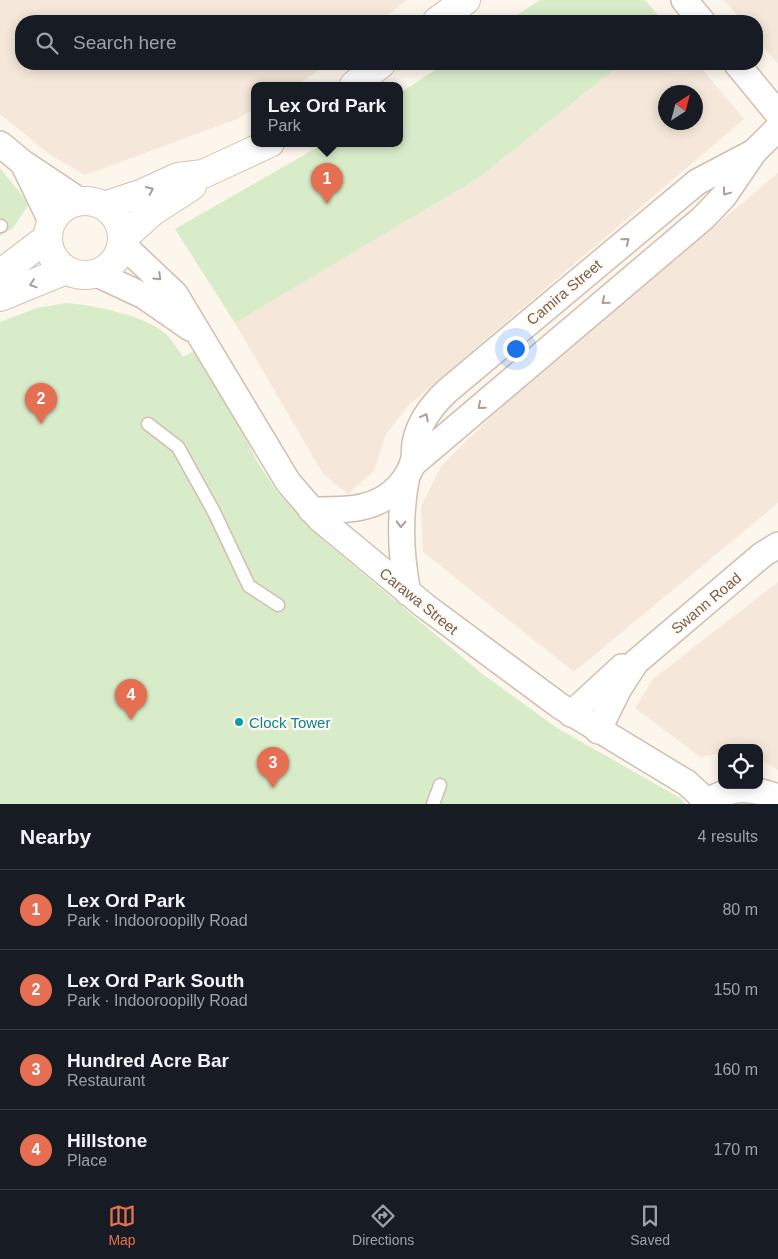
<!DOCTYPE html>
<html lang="en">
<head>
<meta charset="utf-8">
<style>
	:root { --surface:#171b24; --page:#20242c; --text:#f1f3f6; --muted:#9ea1a6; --line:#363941; --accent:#e76f51 }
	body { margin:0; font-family:Arial,sans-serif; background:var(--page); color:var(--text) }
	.controls { position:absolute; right:15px; bottom:15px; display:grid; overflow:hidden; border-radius:10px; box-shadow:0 2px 12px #0003 }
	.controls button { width:45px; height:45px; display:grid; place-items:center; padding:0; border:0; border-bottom:1px solid var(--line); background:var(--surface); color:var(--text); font:25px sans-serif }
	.compass { position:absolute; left:658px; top:85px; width:45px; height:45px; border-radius:50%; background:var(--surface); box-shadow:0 2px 12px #0003; rotate:36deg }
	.you { position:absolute; left:515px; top:348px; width:18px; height:18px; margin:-12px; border:4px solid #fff; border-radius:50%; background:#1a73e8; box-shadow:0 0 0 8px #1a73e833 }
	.badge { display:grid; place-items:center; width:32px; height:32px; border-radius:50%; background:var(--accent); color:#fff; font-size:16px; font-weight:700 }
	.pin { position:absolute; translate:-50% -41px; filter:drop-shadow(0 1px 2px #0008) }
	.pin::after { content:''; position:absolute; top:26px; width:18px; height:15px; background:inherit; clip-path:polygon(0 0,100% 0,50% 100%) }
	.popup { position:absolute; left:251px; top:82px; width:152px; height:65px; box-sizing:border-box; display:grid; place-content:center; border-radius:10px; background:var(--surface); filter:drop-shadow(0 1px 4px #0005); font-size:16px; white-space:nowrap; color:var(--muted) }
	.popup b { font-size:19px; color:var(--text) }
	.popup::after { content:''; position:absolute; left:50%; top:100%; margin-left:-10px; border:10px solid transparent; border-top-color:var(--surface) }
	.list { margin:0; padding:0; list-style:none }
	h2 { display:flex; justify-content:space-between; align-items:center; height:65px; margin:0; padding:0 20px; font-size:21px }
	h2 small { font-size:16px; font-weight:400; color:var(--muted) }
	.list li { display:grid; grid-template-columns:32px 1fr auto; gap:15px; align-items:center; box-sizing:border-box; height:80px; padding:0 20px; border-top:1px solid var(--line) }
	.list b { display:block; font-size:19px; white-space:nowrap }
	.list p { margin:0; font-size:16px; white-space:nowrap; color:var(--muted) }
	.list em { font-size:16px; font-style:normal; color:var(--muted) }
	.icon { flex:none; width:28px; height:28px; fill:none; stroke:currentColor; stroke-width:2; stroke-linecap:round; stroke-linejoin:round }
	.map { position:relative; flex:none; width:778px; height:804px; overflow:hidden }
	.search { position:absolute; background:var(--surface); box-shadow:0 2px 12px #0003; left:15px; right:15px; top:15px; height:55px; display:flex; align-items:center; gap:12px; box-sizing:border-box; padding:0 18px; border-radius:20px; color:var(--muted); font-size:19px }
	.sheet { height:385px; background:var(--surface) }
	nav { display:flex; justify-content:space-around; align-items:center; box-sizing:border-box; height:70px; border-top:1px solid var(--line); background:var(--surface); font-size:14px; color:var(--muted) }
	nav a { display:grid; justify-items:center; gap:2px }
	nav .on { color:var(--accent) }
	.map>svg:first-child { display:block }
	.residential { fill:#f5e8da; fill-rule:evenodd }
	.green { fill:#d8ecc9 }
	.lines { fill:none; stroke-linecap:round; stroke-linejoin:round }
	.service-casing { stroke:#d1beb0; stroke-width:15 }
	.minor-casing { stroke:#d1beb0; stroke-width:28 }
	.secondary-casing { stroke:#d6c0b0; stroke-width:30 }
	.service { stroke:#fff; stroke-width:12 }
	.minor { stroke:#fff; stroke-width:25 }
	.secondary { stroke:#fff; stroke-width:28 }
	.oneway { stroke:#af9d94 }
	.culture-dot { fill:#0f9aa8; stroke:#fffaf3; stroke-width:2 }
	.labels { text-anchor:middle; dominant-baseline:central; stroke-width:4.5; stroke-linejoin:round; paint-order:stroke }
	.street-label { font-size:15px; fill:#7a5c4d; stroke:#fffaf3 }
	.culture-label { font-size:15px; fill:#0d838f; stroke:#fffaf3; text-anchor:start }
</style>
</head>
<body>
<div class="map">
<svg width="778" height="804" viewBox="0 0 778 804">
	<rect width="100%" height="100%" fill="#fdf6ec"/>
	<path class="residential" d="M0 0H407L381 21H21V64H328L297 85H255L254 109 237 119 85 175 49 154 0 114Z
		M724 0H778V64L757 39V21H742Z
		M621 64H698L744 119 409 405 386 434 374 471 348 494 323 474 235 323 477 179ZM666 92H696V122H666Z
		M778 173V503L574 672 423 552 421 507 441 466 510 398Z
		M778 582V770L759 759V748H722V753L700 757 635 708 653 679Z"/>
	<path class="green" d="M540 0H645L663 21H508Z
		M444 64H621L477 179 235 323 175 229 325 143H400V93Z
		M0 168 29 204 13 228 0 236Z
		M66 303C93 305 150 316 169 337 174 343 178 350 183 357L199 348 258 463 277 492 322 539 481 673 557 728 682 799 685 804H0V322L37 308Z"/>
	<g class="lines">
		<g class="service-casing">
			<path id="service" d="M0 226H1
				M148 424 178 447 214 512 249 586 278 605
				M433 804 440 785"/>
		</g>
		<g class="minor-casing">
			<path id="minor" d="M684 0 702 21
				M737 64 778 114
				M0 144 23 163 80 201
				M23 163 51 221
				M122 244 175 294 288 482 320 519 425 606 560 706 687 783 699 794 705 804
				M97 274 144 296 190 328
				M413 464 703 218 724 196 754 152 778 128
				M407 475C399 515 400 553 408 593
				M311 510C344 510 376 512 400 485 405 479 411 470 413 462 415 456 414 449 415 443 419 422 431 406 447 391L697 182 754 152
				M571 714 622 667
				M598 731 618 690 636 662 762 555 778 545
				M704 803C734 786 746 786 778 797"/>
		</g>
		<g class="secondary-casing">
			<path id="secondary" d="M437 21 466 0
				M354 85 381 64
				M48 238a37 37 0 1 1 74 0a37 37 0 1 1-74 0Z
				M104 206 143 193 178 177 203 174 270 143
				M123 238 152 212 192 186
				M0 274 47 238
				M0 297 66 270"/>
		</g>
		<use href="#service" class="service"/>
		<use href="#minor" class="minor"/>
		<use href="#secondary" class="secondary"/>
	</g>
	<defs><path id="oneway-chevron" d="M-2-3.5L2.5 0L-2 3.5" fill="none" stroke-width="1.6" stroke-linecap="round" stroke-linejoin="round" transform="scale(1.25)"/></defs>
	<g class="oneway">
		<use href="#oneway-chevron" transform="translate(150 190) rotate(-25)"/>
		<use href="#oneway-chevron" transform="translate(726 192) rotate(127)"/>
		<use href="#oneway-chevron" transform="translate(626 241) rotate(-40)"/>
		<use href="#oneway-chevron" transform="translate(158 277) rotate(44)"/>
		<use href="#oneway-chevron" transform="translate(33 284) rotate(162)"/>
		<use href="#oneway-chevron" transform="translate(605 301) rotate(140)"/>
		<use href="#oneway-chevron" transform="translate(481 406) rotate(139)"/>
		<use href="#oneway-chevron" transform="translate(425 417) rotate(-62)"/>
		<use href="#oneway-chevron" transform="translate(401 524) rotate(92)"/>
	</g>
	<circle class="culture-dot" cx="239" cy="722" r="5"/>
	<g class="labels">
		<g class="street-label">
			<text transform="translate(564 292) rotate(-40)">Camira Street</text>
			<text transform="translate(419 601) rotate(39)">Carawa Street</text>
			<text transform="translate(706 603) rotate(-40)">Swann Road</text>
		</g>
		<g class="culture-label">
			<text x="249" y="722">Clock Tower</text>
		</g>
	</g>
</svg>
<div class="controls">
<button><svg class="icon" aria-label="locate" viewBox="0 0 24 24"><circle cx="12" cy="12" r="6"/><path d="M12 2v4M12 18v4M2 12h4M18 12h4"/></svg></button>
</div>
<svg class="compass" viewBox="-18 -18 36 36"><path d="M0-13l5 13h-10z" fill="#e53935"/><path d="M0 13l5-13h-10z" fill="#9ea1a6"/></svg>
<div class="you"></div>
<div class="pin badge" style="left:327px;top:204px">1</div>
<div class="popup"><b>Lex Ord Park</b>Park</div>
<div class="pin badge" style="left:41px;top:424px">2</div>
<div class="pin badge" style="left:273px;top:788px">3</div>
<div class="pin badge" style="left:131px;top:720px">4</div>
<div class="search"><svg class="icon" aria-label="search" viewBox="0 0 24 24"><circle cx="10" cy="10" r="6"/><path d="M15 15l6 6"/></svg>Search here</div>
</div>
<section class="sheet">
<h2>Nearby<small>4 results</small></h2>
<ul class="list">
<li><span class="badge">1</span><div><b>Lex Ord Park</b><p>Park · Indooroopilly Road</p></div><em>80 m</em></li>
<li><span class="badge">2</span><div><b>Lex Ord Park South</b><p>Park · Indooroopilly Road</p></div><em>150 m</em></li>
<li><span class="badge">3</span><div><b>Hundred Acre Bar</b><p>Restaurant</p></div><em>160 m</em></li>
<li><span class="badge">4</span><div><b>Hillstone</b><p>Place</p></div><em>170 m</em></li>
</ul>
</section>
<nav>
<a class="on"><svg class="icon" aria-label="map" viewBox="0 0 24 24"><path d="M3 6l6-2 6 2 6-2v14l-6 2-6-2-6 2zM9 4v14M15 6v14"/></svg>Map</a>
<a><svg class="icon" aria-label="directions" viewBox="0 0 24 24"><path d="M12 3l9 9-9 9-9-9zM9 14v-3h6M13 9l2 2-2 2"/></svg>Directions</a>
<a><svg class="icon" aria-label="saved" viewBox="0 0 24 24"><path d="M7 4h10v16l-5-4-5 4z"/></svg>Saved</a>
</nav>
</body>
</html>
